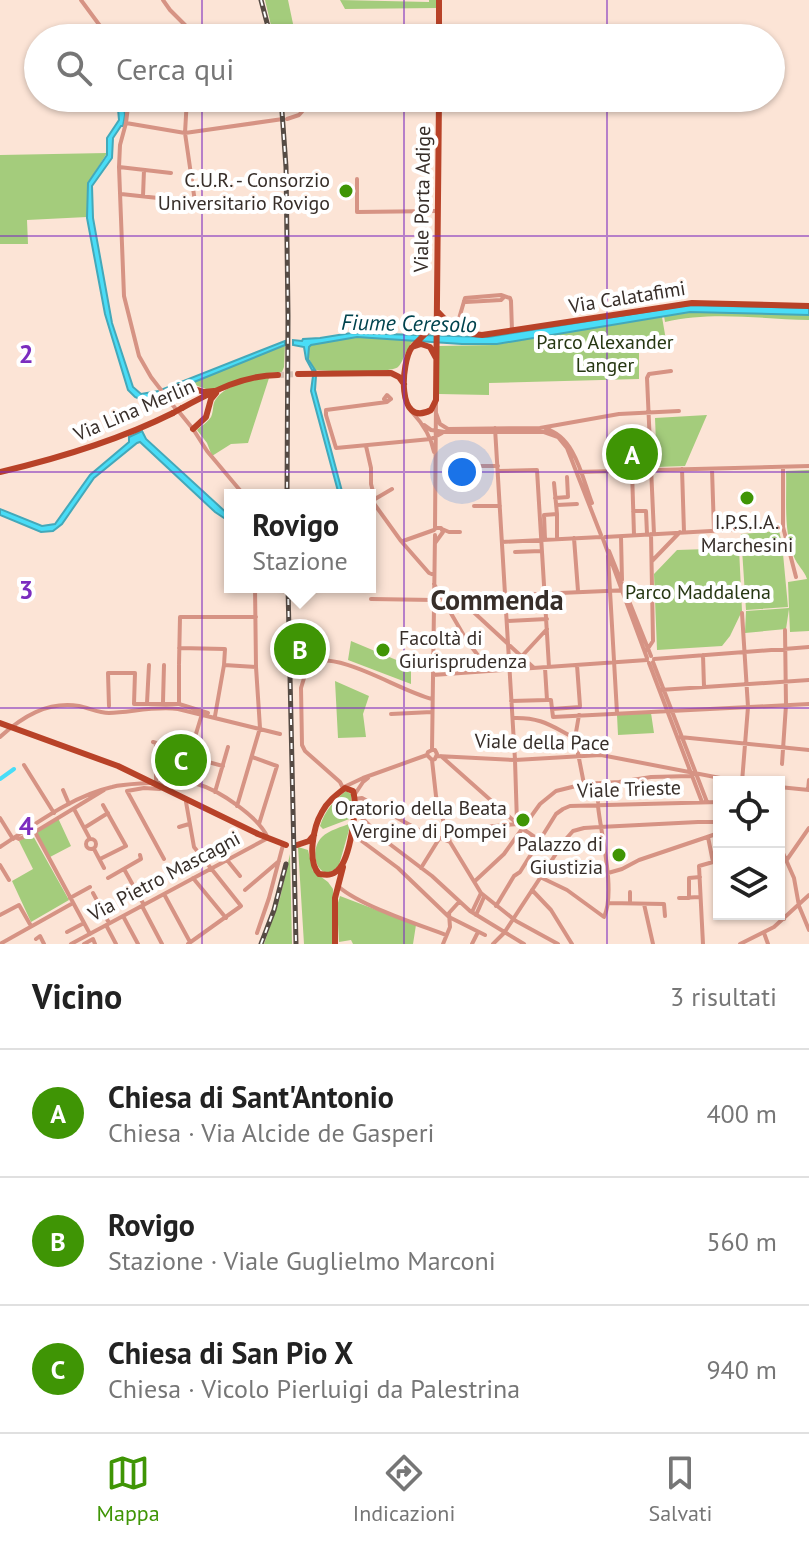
<!DOCTYPE html>
<html lang="it">
<head>
<meta charset="utf-8">
<style>
	:root { --surface:#fff; --page:#f6f6f6; --text:#222; --muted:#767676; --line:#e0e0e0; --accent:#3f9505 }
	body { margin:0; font-family:"PT Sans",sans-serif; background:var(--page); color:var(--text) }
	.controls { position:absolute; right:24px; bottom:24px; display:grid; overflow:hidden; border-radius:0px; box-shadow:0 2px 6px #0004 }
	.controls button { width:72px; height:72px; display:grid; place-items:center; padding:0; border:0; border-bottom:2px solid var(--line); background:var(--surface); color:var(--text); font:40px sans-serif }
	.you { position:absolute; left:462px; top:472px; width:28px; height:28px; margin:-20px; border:6px solid #fff; border-radius:50%; background:#1a73e8; box-shadow:0 0 0 12px #1a73e833 }
	.badge { display:grid; place-items:center; width:52px; height:52px; border-radius:50%; background:var(--accent); color:#fff; font-size:26px; font-weight:700 }
	.pin { position:absolute; translate:-50% -50%; border:4px solid #fff; box-shadow:0 2px 8px #0006 }
	.popup { position:absolute; left:224px; top:489px; width:152px; height:104px; box-sizing:border-box; display:grid; place-content:center; border-radius:0px; background:var(--surface); filter:drop-shadow(0 2px 6px #0005); font-size:26px; white-space:nowrap; color:var(--muted) }
	.popup b { font-size:30px; color:var(--text) }
	.popup::after { content:''; position:absolute; left:50%; top:100%; margin-left:-16px; border:16px solid transparent; border-top-color:var(--surface) }
	.list { margin:0; padding:0; list-style:none }
	h2 { display:flex; justify-content:space-between; align-items:center; height:104px; margin:0; padding:0 32px; font-size:34px }
	h2 small { font-size:26px; font-weight:400; color:var(--muted) }
	.list li { display:grid; grid-template-columns:52px 1fr auto; gap:24px; align-items:center; box-sizing:border-box; height:128px; padding:0 32px; border-top:2px solid var(--line) }
	.list b { display:block; font-size:30px; white-space:nowrap }
	.list p { margin:0; font-size:26px; white-space:nowrap; color:var(--muted) }
	.list em { font-size:26px; font-style:normal; color:var(--muted) }
	.icon { flex:none; width:44px; height:44px; fill:none; stroke:currentColor; stroke-width:2; stroke-linecap:round; stroke-linejoin:round }
	.map { position:relative; flex:none; width:809px; height:944px; overflow:hidden }
	.search { position:absolute; background:var(--surface); box-shadow:0 2px 6px #0004; left:24px; right:24px; top:24px; height:88px; display:flex; align-items:center; gap:20px; box-sizing:border-box; padding:0 28px; border-radius:44px; color:var(--muted); font-size:30px }
	.sheet { height:488px; background:var(--surface) }
	nav { display:flex; justify-content:space-around; align-items:center; box-sizing:border-box; height:112px; border-top:2px solid var(--line); background:var(--surface); font-size:22px; color:var(--muted) }
	nav a { display:grid; justify-items:center; gap:4px }
	nav .on { color:var(--accent) }
	.map>svg:first-child { display:block }
	.green { fill:#a4cc7c }
	.water { fill:#49ddf7; stroke:#44a8b9; stroke-width:2 }
	.lines { fill:none; stroke-linecap:round; stroke-linejoin:round }
	.canal { stroke:#49ddf7; stroke-width:4 }
	.major-tunnel { stroke:#d5c0b3; stroke-width:6; stroke-dasharray:6 3; stroke-linecap:butt }
	.minor { stroke:#d69384; stroke-width:4 }
	.major { stroke:#b84228; stroke-width:6 }
	.rail-casing { stroke:#564b44; stroke-width:5 }
	.rail { stroke:#fff; stroke-width:2; stroke-dasharray:6; stroke-linecap:butt }
	.major-bridge { stroke:#b84228; stroke-width:6 }
	.grid { fill:none; stroke:#7b2cbf; stroke-width:2; stroke-opacity:0.55 }
	.poi-dot { fill:#3f9505; stroke:#fff; stroke-width:3 }
	.labels { text-anchor:middle; dominant-baseline:central; stroke-width:8; stroke-linejoin:round; paint-order:stroke }
	.poi-label { font-size:20px; fill:#372e29; stroke:#fff; text-anchor:end }
	.street-label { font-size:20px; fill:#372e29; stroke:#fff }
	.park-label { font-size:20px; fill:#263712; stroke:#fff }
	.water-label { font-size:22px; font-style:italic; fill:#00434e; stroke:#fff }
	.district-label { font-size:28px; font-weight:bold; fill:#372e29; stroke:#fff }
	.grid-label { font-size:26px; text-anchor:middle; font-weight:bold; fill:#7b2cbf; stroke:#fff; stroke-width:8; stroke-linejoin:round; paint-order:stroke }
</style>
</head>
<body>
<div class="map">
<svg width="809" height="944" viewBox="0 0 809 944">
	<rect width="100%" height="100%" fill="#fce4d6"/>
	<path class="green" d="M265 0H288L296 38H274Z
		M340 0 429 2V0H437V8L345 9Z
		M107 153 88 183 87 217 27 220 28 244H0V155Z
		M702 311 809 315V320C762 319 711 311 665 322L664 316Z
		M662 317 667 346 639 349V379L489 383V395L439 394V346L493 345Z
		M357 337 413 341C406 348 403 363 398 367 388 374 330 371 315 370 311 362 304 354 311 345Z
		M285 345 284 367 282 372 269 373 209 390 189 383Z
		M269 378 248 443 231 444 212 456 207 443 197 430C201 426 208 422 211 417 214 411 212 404 216 399 227 383 252 380 269 378Z
		M707 415 685 466 657 467 655 418Z
		M809 470V631L790 632 789 609 786 629 745 633 746 611 789 608 788 582 807 579C804 570 797 565 794 557 783 530 787 499 786 471Z
		M779 531 782 543 788 607 746 610 741 534Z
		M739 548 742 611 730 636 722 646 657 650 654 574 677 550Z
		M351 641 406 664H411V684L348 660Z
		M335 681 369 696 363 714 366 737 338 738Z
		M651 713 654 733 618 735 617 715Z
		M346 791 351 794 352 818 323 829 320 826C325 811 333 801 346 791Z
		M58 818 71 846 50 857 36 832Z
		M351 823 339 865C319 888 307 851 322 837 329 830 342 827 351 823Z
		M32 834 69 900 31 922 12 881 33 869 19 841Z
		M298 847 308 850 313 871 328 882 333 889 334 944H304Z
		M290 854 292 944H264L280 898Z
		M340 896 416 925 413 944H353L351 940 339 942 337 906Z"/>
	<path class="water" d="M117 98H123L125 115 123 126H121L113 138 112 158 92 186 93 218 112 323 133 387 141 394 158 391 162 396 144 401 135 397 128 390 105 314 87 218 88 183 107 155V138L119 120Z
		M689 305 809 308V315L690 312 497 344H462L357 337 311 345 309 347 308 359 315 370H312L306 359 304 347 293 345V340L302 341 303 339 320 338 351 333 488 337Z
		M285 341V345L167 393 163 389Z
		M313 376H316L315 390 343 495H339L311 391Z
		M142 431 146 439 230 516V522L215 512 140 442 137 443 94 478 62 524 53 531 41 532 0 515V509L42 526 55 524 90 475 129 442V437Z"/>
	<g class="lines">
		<path class="canal" d="M0 779 14 769"/>
		<path class="major-tunnel" d="M278 375 298 374"/>
		<path class="minor" d="M81 0 109 38
			M163 0 170 10 187 27
			M355 37V38
			M162 38 161 30 193 26 199 28 203 38
			M129 98 126 123 120 145 119 167 124 296 139 356 151 377 175 408
			M488 105 489 98
			M287 119 299 115 314 98
			M126 123 185 133 283 119
			M119 167 171 173
			M357 179V212L437 211
			M121 194 195 202 185 133 187 98
			M143 196 144 170
			M464 301 466 302 501 300 504 297
			M458 322 465 298 501 295 510 298 511 301 512 331
			M387 395 391 399 387 402 384 399Z
			M387 402 326 410V415L336 448 431 439 442 433
			M412 412C423 424 431 436 434 452
			M180 413 193 429 207 451 244 495
			M436 413 440 424 448 429 540 428 619 414 679 411
			M424 425 431 430 445 432H544L558 437 567 448 601 535
			M495 428 515 760 517 823
			M546 429C575 437 582 477 592 503
			M366 446 371 468V484L375 499 392 489
			M783 467V527L796 577
			M682 469 684 532
			M712 469 714 531
			M632 470 634 535
			M498 471 537 470 549 667
			M577 472 809 466
			M470 480 469 466H498
			M370 498 401 541 429 573 434 575
			M555 498 568 497 567 477
			M557 505 577 504
			M474 506H500
			M633 511H646L647 534
			M557 514V539
			M435 529 436 402
			M442 529 449 532H460
			M654 534 647 378 649 374 671 371
			M605 537 783 527
			M621 537 622 580
			M574 538 578 591
			M545 539 544 515 557 514 554 483
			M603 539 647 658
			M403 541 434 530
			M502 542 601 537
			M435 543 443 532 441 528H436
			M609 551 651 656
			M515 552 541 551
			M608 556 617 713
			M652 561 680 532
			M434 584 467 641 490 671
			M444 598 652 589
			M468 598V607L533 667
			M371 599 434 600
			M742 613 748 707 742 782
			M507 621 547 619
			M179 648 225 649 224 665 215 716
			M647 650 653 641 651 534
			M703 655 704 687
			M654 659 809 647
			M653 662 707 802
			M649 663 702 802
			M179 664 180 617H256
			M179 665V704
			M224 665 256 667
			M577 665 580 706
			M509 666 522 656 547 629
			M545 668 547 700H551L552 709
			M433 675 647 660
			M660 690 809 680
			M511 701 547 700
			M163 702 164 665
			M147 703 149 665
			M109 706 108 673H135L134 704H179L208 713
			M580 707 552 709 553 717 809 704
			M391 714 432 712
			M579 715 575 738 584 784
			M513 718C541 717 551 726 575 738
			M0 737C22 717 47 701 79 706 89 708 99 713 109 713 132 712 155 706 178 709L280 734
			M680 737 809 750
			M153 742 156 743V783
			M432 750H435L437 754 435 759 432 760 436 796 446 830 450 842 481 893 516 921 558 944
			M437 756 515 760 601 755 741 782
			M441 756 523 829 539 840
			M252 757 277 766 259 824
			M432 760 427 755 428 752 432 750 435 535
			M187 761 195 763 197 759 223 766
			M782 764 786 705 785 630
			M24 765 54 813
			M181 783 202 714
			M597 783 598 802
			M344 787 363 778 427 755
			M779 787 809 790
			M343 788 340 782 305 751 302 745 301 688 309 662C343 652 397 690 432 699
			M160 789 144 788 127 791 164 859
			M63 790 69 804
			M808 790 809 780
			M215 792 228 747
			M355 794 363 782 368 778
			M355 799 362 798 417 829 450 842
			M188 800 186 802 194 847 241 906 188 944
			M237 806 260 728 256 667 255 587
			M74 809 90 839
			M355 811 383 839 432 876 470 911 524 944
			M0 818 13 839
			M179 827 189 824
			M84 828 108 813
			M446 830 518 824
			M35 832 90 934
			M351 833 398 868 449 917 485 935
			M15 837 19 839 35 832 104 790
			M708 837 713 862
			M86 844a5 5 0 1 1 10 0a5 5 0 1 1-10 0Z
			M779 844 794 878 799 906 809 930
			M0 847C34 825 72 796 112 787 124 784 137 784 150 783
			M94 849 104 868
			M100 859 126 846 103 805
			M227 860 240 876
			M786 861 809 828
			M0 865 9 880
			M421 868 439 839
			M124 869 144 905
			M608 873 622 869 639 860 719 833
			M540 877 567 890 604 917C616 892 601 835 598 806
			M108 878 141 859 140 855
			M193 878 226 918
			M475 881 504 854 540 804 556 791 584 784 619 782 651 777 691 776 695 773
			M339 887C361 906 417 924 446 935
			M245 890 279 861
			M532 890 551 910 572 944
			M630 892V903
			M93 893 109 923
			M164 894 190 942
			M70 898 90 887
			M679 898 700 897
			M689 898V878L700 877
			M608 903 664 904 665 916
			M644 904 653 944
			M142 906 162 944
			M496 906 514 876 520 872 556 814 563 809 570 806 719 802
			M779 908 784 919
			M472 912 481 893
			M0 915 19 905 31 926
			M476 915 484 897
			M123 916 138 944
			M106 925 116 944
			M67 932 84 923
			M257 933 269 898 283 845
			M764 933 768 944
			M36 939 40 936 44 944
			M0 944 73 903
			M71 944 268 838C259 817 219 790 197 784 185 781 171 783 158 783
			M84 944 93 939 95 944
			M443 944 450 927 449 913 459 902
			M472 944 478 932
			M493 944 504 933 565 840 573 831 584 828 600 827 698 822H714L719 825
			M703 944 699 866 713 862
			M740 944 774 927 809 895"/>
		<path class="major" d="M439 38V0
			M438 312C450 326 464 334 482 335L692 303 809 306
			M414 345 437 322
			M436 358 430 347 421 344 412 347C401 362 396 429 431 410L436 400 439 98
			M298 374 391 373 399 377 404 384
			M168 398 188 387 204 392 214 391
			M182 408C212 392 243 375 278 375
			M193 429 206 417 211 399 216 393
			M0 472C60 458 117 441 173 413
			M0 723 118 766 258 834 286 845
			M345 788 353 791C358 807 350 859 338 870 332 876 326 875 319 874 307 861 313 827 322 812 327 802 336 795 345 788Z
			M297 845 309 841 314 835
			M335 944V898L343 867"/>
		<g class="rail-casing">
			<path id="rail" d="M261 0 271 38
				M281 98 286 167 288 316 287 495
				M288 587 296 944
				M261 944 274 910 286 864"/>
		</g>
		<use href="#rail" class="rail"/>
		<path class="major-bridge" d="M173 413 182 408"/>
	</g>
	<path class="grid" d="M202 0V38M404 0V38M607 0V38M202 98V944M404 98V944M607 98V944M0 236H809M0 472H809M0 708H809"/>
	<g class="poi-dot">
		<circle cx="346" cy="191" r="8"/>
		<circle cx="747" cy="498" r="8"/>
		<circle cx="383" cy="650" r="8"/>
		<circle cx="523" cy="820" r="8"/>
		<circle cx="619" cy="855" r="8"/>
	</g>
	<g class="labels">
		<g class="poi-label">
			<text x="330" y="180">C.U.R. - Consorzio<tspan x="330" dy="23">Universitario Rovigo</tspan></text>
			<text x="747" y="522" text-anchor="middle">I.P.S.I.A.<tspan x="747" dy="23">Marchesini</tspan></text>
			<text x="399" y="638" text-anchor="start">Facoltà di<tspan x="399" dy="23">Giurisprudenza</tspan></text>
			<text x="507" y="808">Oratorio della Beata<tspan x="507" dy="23">Vergine di Pompei</tspan></text>
			<text x="603" y="844">Palazzo di<tspan x="603" dy="23">Giustizia</tspan></text>
		</g>
		<g class="street-label">
			<text transform="translate(422 199) rotate(-89)">Viale Porta Adige</text>
			<text transform="translate(627 297) rotate(-9)">Via Calatafimi</text>
			<text transform="translate(134 410) rotate(-23)">Via Lina Merlin</text>
			<text transform="translate(542 742) rotate(1)">Viale della Pace</text>
			<text transform="translate(629 789) rotate(-2)">Viale Trieste</text>
			<text transform="translate(164 876) rotate(-28)">Via Pietro Mascagni</text>
		</g>
		<g class="park-label">
			<text x="605" y="342">Parco Alexander<tspan x="605" dy="23">Langer</tspan></text>
			<text x="698" y="592">Parco Maddalena</text>
		</g>
		<g class="water-label">
			<text transform="translate(409 323) rotate(1)">Fiume Ceresolo</text>
		</g>
		<g class="district-label">
			<text x="497" y="599">Commenda</text>
		</g>
	</g>
	<g class="grid-label">
		<text x="26" y="363">2</text>
		<text x="26" y="599">3</text>
		<text x="26" y="835">4</text>
	</g>
</svg>
<div class="controls">
<button><svg class="icon" aria-label="locate" viewBox="0 0 24 24"><circle cx="12" cy="12" r="6"/><path d="M12 2v4M12 18v4M2 12h4M18 12h4"/></svg></button>
<button><svg class="icon" aria-label="layers" viewBox="0 0 24 24"><path d="M12 4l9 5-9 5-9-5zM3 14l9 5 9-5"/></svg></button>
</div>
<div class="you"></div>
<div class="pin badge" style="left:632px;top:454px">A</div>
<div class="pin badge" style="left:300px;top:649px">B</div>
<div class="popup"><b>Rovigo</b>Stazione</div>
<div class="pin badge" style="left:181px;top:760px">C</div>
<div class="search"><svg class="icon" aria-label="search" viewBox="0 0 24 24"><circle cx="10" cy="10" r="6"/><path d="M15 15l6 6"/></svg>Cerca qui</div>
</div>
<section class="sheet">
<h2>Vicino<small>3 risultati</small></h2>
<ul class="list">
<li><span class="badge">A</span><div><b>Chiesa di Sant'Antonio</b><p>Chiesa · Via Alcide de Gasperi</p></div><em>400 m</em></li>
<li><span class="badge">B</span><div><b>Rovigo</b><p>Stazione · Viale Guglielmo Marconi</p></div><em>560 m</em></li>
<li><span class="badge">C</span><div><b>Chiesa di San Pio X</b><p>Chiesa · Vicolo Pierluigi da Palestrina</p></div><em>940 m</em></li>
</ul>
</section>
<nav>
<a class="on"><svg class="icon" aria-label="map" viewBox="0 0 24 24"><path d="M3 6l6-2 6 2 6-2v14l-6 2-6-2-6 2zM9 4v14M15 6v14"/></svg>Mappa</a>
<a><svg class="icon" aria-label="directions" viewBox="0 0 24 24"><path d="M12 3l9 9-9 9-9-9zM9 14v-3h6M13 9l2 2-2 2"/></svg>Indicazioni</a>
<a><svg class="icon" aria-label="saved" viewBox="0 0 24 24"><path d="M7 4h10v16l-5-4-5 4z"/></svg>Salvati</a>
</nav>
</body>
</html>
